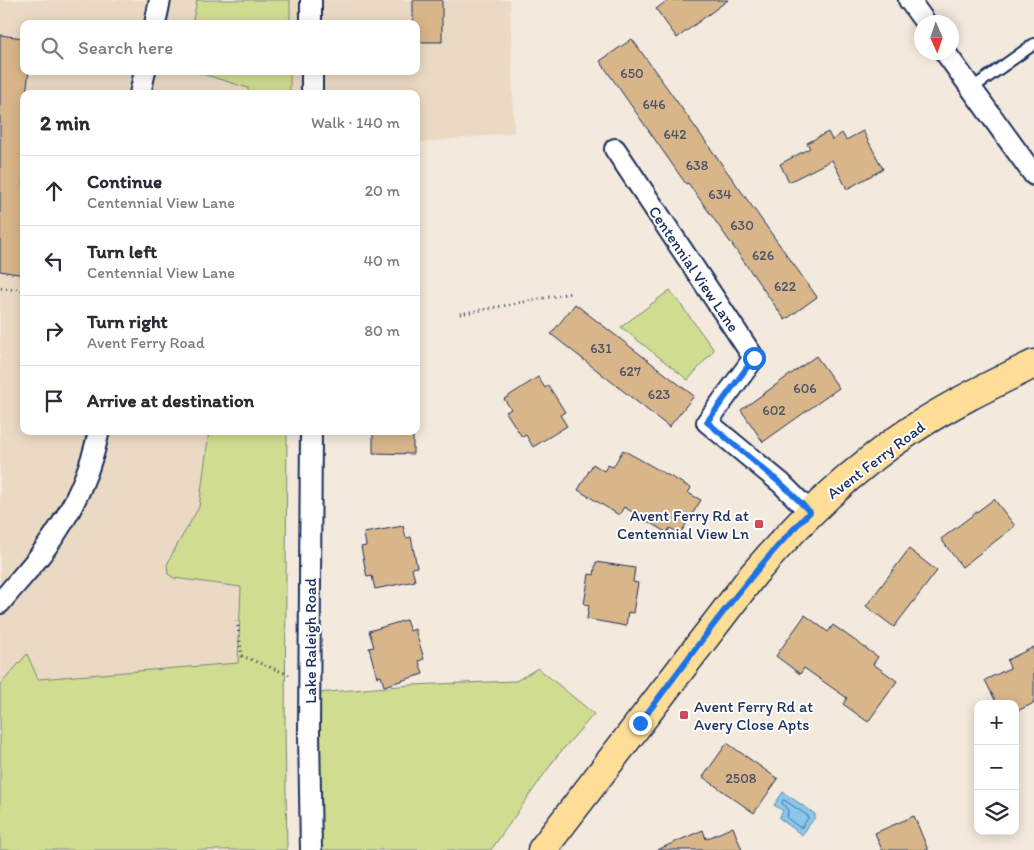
<!DOCTYPE html>
<html lang="en">
<head>
<meta charset="utf-8">
<style>
	:root { --surface:#fff; --page:#f7f7f7; --text:#2b2b33; --muted:#7c7c81; --line:#e1e1e2 }
	body { margin:0; font-family:Itim,sans-serif; background:var(--page); color:var(--text) }
	.controls { position:absolute; right:15px; bottom:15px; display:grid; overflow:hidden; border-radius:10px; box-shadow:0 2px 12px #0003 }
	.controls button { width:45px; height:45px; display:grid; place-items:center; padding:0; border:0; border-bottom:1px solid var(--line); background:var(--surface); color:var(--text); font:25px sans-serif }
	.compass { position:absolute; left:914px; top:15px; width:45px; height:45px; border-radius:50%; background:var(--surface); box-shadow:0 2px 12px #0003; rotate:177deg }
	.stop { position:absolute; width:15px; height:15px; margin:-11px; border:4px solid #1a73e8; border-radius:50%; background:#fff }
	.stop.end { background:#1a73e8; border-color:#fff; box-shadow:0 1px 5px #0008 }
	.list { margin:0; padding:0; list-style:none }
	h2 { display:flex; justify-content:space-between; align-items:center; height:65px; margin:0; padding:0 20px; font-size:21px }
	h2 small { font-size:16px; font-weight:400; color:var(--muted) }
	.list li { display:grid; grid-template-columns:32px 1fr auto; gap:15px; align-items:center; box-sizing:border-box; height:70px; padding:0 20px; border-top:1px solid var(--line) }
	.list b { display:block; font-size:19px; white-space:nowrap }
	.list p { margin:0; font-size:16px; white-space:nowrap; color:var(--muted) }
	.list em { font-size:16px; font-style:normal; color:var(--muted) }
	.icon { flex:none; width:28px; height:28px; fill:none; stroke:currentColor; stroke-width:2; stroke-linecap:round; stroke-linejoin:round }
	.map { position:relative; flex:none; width:1034px; height:850px; overflow:hidden }
	.search { position:absolute; background:var(--surface); box-shadow:0 2px 12px #0003; left:20px; top:20px; width:400px; height:55px; display:flex; align-items:center; gap:12px; box-sizing:border-box; padding:0 18px; border-radius:10px; color:var(--muted); font-size:19px }
	.panel { position:absolute; background:var(--surface); box-shadow:0 2px 12px #0003; left:20px; top:90px; width:400px; height:345px; border-radius:10px }
	.map>svg:first-child { display:block }
	.built { fill:#ebdac3; fill-rule:evenodd }
	.green { fill:#d0dd91; stroke:#768678 }
	.water { fill:#8bc7eb; stroke:#5e8ab3 }
	.lines { fill:none; stroke-linecap:round; stroke-linejoin:round }
	.shore { stroke:#486c96; stroke-width:1 }
	.building { fill:#d8b68a; stroke:#1b2f5e }
	.lane-casing { stroke:#1b2f5e; stroke-width:14 }
	.street-casing { stroke:#1b2f5e; stroke-width:24 }
	.primary-casing { stroke:#1b2f5e; stroke-width:31 }
	.path { stroke:#1b2f5e; stroke-width:3; stroke-dasharray:1 4; stroke-linecap:butt }
	.lane { stroke:#fff; stroke-width:10 }
	.street { stroke:#fff; stroke-width:20 }
	.primary { stroke:#fede96; stroke-width:28 }
	.route { stroke:#1a73e8; stroke-width:6 }
	.poi-dot { fill:#d1495b; stroke:#fff; stroke-width:2 }
	.labels { text-anchor:middle; dominant-baseline:central; stroke-width:4; stroke-linejoin:round; paint-order:stroke }
	.number-label { font-size:14px; fill:#4a5169 }
	.street-label { font-size:16px; fill:#1b2f5e; stroke:#fff }
	.poi-label { font-size:16px; fill:#1b2f5e; stroke:#fff; text-anchor:end }
</style>
</head>
<body>
<div class="map">
<svg width="1034" height="850" viewBox="0 0 1034 850">
	<rect width="100%" height="100%" fill="#f3e9dc"/>
	<filter id="ink" filterUnits="userSpaceOnUse"><feTurbulence type="fractalNoise" baseFrequency=".02" numOctaves="2"/><feDisplacementMap in="SourceGraphic" scale="10" xChannelSelector="R" yChannelSelector="G"/><feConvolveMatrix kernelMatrix="1 2 1 2 8 2 1 2 1" color-interpolation-filters="sRGB"/></filter>
	<g filter="url(#ink)">
		<path class="built" d="M0 0H510L514 133 416 143V94H24V431H278L265 850H0ZM24 24H416V71H24Z"/>
		<path class="green" d="M197 0H290V24H192Z
			M193 71H290V94H248V88Z
			M670 290 714 350 688 380 621 327Z
			M209 431H287L285 729 287 850H0V685L27 654 38 679 238 663 241 587 174 578 168 574 167 565 172 554 199 507Z
			M538 668 594 714 557 756 491 850H318L317 693 411 685 516 681Z"/>
		<path class="water" d="M783 792 815 814V817L802 835 779 818 783 811 774 805Z"/>
		<g class="lines">
			<path class="shore" d="M784 800 808 816V818L802 827H799L787 818 788 810 782 803Z"/>
		</g>
		<path class="building" d="M413 0H442V42H416V24H413Z
			M668 0H728L677 38 656 9Z
			M0 35 23 38 22 50 24 51V71H29L26 94H24V275L0 271Z
			M632 39 817 297 785 320 709 212 688 183 686 184 600 61Z
			M863 131 883 169 847 189 832 160 789 182 780 164 810 148 807 143 828 132 832 140 842 133 846 140Z
			M575 304 694 396 669 427 551 334Z
			M816 356 839 388 763 442 741 410Z
			M538 377 545 388 548 385 565 412 560 415 567 426 533 447 526 435 522 437 506 412 511 409 504 399Z
			M373 431H413V454L373 453Z
			M623 450 691 488 688 493 701 500 680 534 670 528 667 533 624 507 619 515 578 490 593 464 604 471 608 465 613 467Z
			M994 499 1015 526 962 567 941 539Z
			M403 526 406 538 411 537 417 567 412 568 415 581 375 589 372 576 367 577 361 547 366 546 364 533Z
			M909 549 937 571 894 627 866 606Z
			M596 562 635 568 633 582 638 583 633 613 628 612 626 626 587 619 589 605 584 604 589 574 594 575Z
			M805 615 828 632 833 625 878 657 873 664 897 681 868 722 843 704 847 698 804 668 800 674 776 656Z
			M406 620 410 631 415 629 424 659 419 661 423 674 384 686 381 676 377 677 369 648 374 647 369 631Z
			M1034 647V703L1015 712V704H997L985 680 1010 668 1007 660Z
			M727 743 778 779 754 813 703 777Z
			M914 816 928 850H882L875 833Z
			M733 827 742 850H657L703 830 706 839Z"/>
		<g class="lines">
			<g class="lane-casing">
				<path id="lane" d="M971 89 1034 44"/>
			</g>
			<g class="street-casing">
				<path id="street" d="M311 0V24
					M909 0 925 22
					M155 24 160 0
					M945 52 1034 175
					M312 71V94
					M140 94 145 71
					M615 149 754 358 707 422 781 483 810 512
					M0 603C15 584 33 566 47 546 72 512 90 473 99 431
					M311 850 309 734 311 431"/>
			</g>
			<g class="primary-casing">
				<path id="primary" d="M542 850 753 575C801 519 851 470 913 429 951 404 993 384 1034 364"/>
			</g>
			<path class="path" d="M1 288 24 290
				M460 314 571 293
				M237 621 242 656 290 675"/>
			<use href="#lane" class="lane"/>
			<use href="#street" class="street"/>
			<use href="#primary" class="primary"/>
		</g>
	</g>
	<g class="lines" filter="url(#ink)">
		<path class="route" d="M640 723C694 651 746 576 810 512L786 488 707 422 754 358"/>
	</g>
	<g class="poi-dot">
		<rect x="754" y="519" width="10" height="10" rx="2.5"/>
		<rect x="679" y="710" width="10" height="10" rx="2.5"/>
	</g>
	<g class="labels">
		<g class="number-label">
			<text x="632" y="73">650</text>
			<text x="654" y="104">646</text>
			<text x="675" y="134">642</text>
			<text x="697" y="165">638</text>
			<text x="720" y="194">634</text>
			<text x="742" y="225">630</text>
			<text x="763" y="255">626</text>
			<text x="785" y="286">622</text>
			<text x="601" y="348">631</text>
			<text x="630" y="371">627</text>
			<text x="805" y="388">606</text>
			<text x="659" y="394">623</text>
			<text x="774" y="410">602</text>
			<text x="741" y="778">2508</text>
		</g>
		<g class="street-label">
			<text transform="translate(694 269) rotate(56)">Centennial View Lane</text>
			<text transform="translate(876 460) rotate(-37)">Avent Ferry Road</text>
			<text transform="translate(310 641) rotate(-90)">Lake Raleigh Road</text>
		</g>
		<g class="poi-label">
			<text x="749" y="515">Avent Ferry Rd at<tspan x="749" dy="18">Centennial View Ln</tspan></text>
			<text x="694" y="706" text-anchor="start">Avent Ferry Rd at<tspan x="694" dy="18">Avery Close Apts</tspan></text>
		</g>
	</g>
</svg>
<div class="controls">
<button>+</button>
<button>−</button>
<button><svg class="icon" aria-label="layers" viewBox="0 0 24 24"><path d="M12 4l9 5-9 5-9-5zM3 14l9 5 9-5"/></svg></button>
</div>
<svg class="compass" viewBox="-18 -18 36 36"><path d="M0-13l5 13h-10z" fill="#e53935"/><path d="M0 13l5-13h-10z" fill="#7c7c81"/></svg>
<div class="stop" style="left:754px;top:358px"></div>
<div class="stop end" style="left:640px;top:723px"></div>
<div class="search"><svg class="icon" aria-label="search" viewBox="0 0 24 24"><circle cx="10" cy="10" r="6"/><path d="M15 15l6 6"/></svg>Search here</div>
<section class="panel">
<h2>2 min<small>Walk · 140 m</small></h2>
<ul class="list">
<li><svg class="icon" aria-label="ahead" viewBox="0 0 24 24"><path d="M12 20V5M6 11l6-6 6 6"/></svg><div><b>Continue</b><p>Centennial View Lane</p></div><em>20 m</em></li>
<li><svg class="icon" aria-label="left" viewBox="0 0 24 24"><path d="M17 20v-9H6M10 6l-5 5 5 5"/></svg><div><b>Turn left</b><p>Centennial View Lane</p></div><em>40 m</em></li>
<li><svg class="icon" aria-label="right" viewBox="0 0 24 24"><path d="M7 20v-9h11M14 6l5 5-5 5"/></svg><div><b>Turn right</b><p>Avent Ferry Road</p></div><em>80 m</em></li>
<li><svg class="icon" aria-label="arrive" viewBox="0 0 24 24"><path d="M6 21V4h12l-3 4 3 4H6"/></svg><div><b>Arrive at destination</b></div></li>
</ul>
</section>
</div>
</body>
</html>
